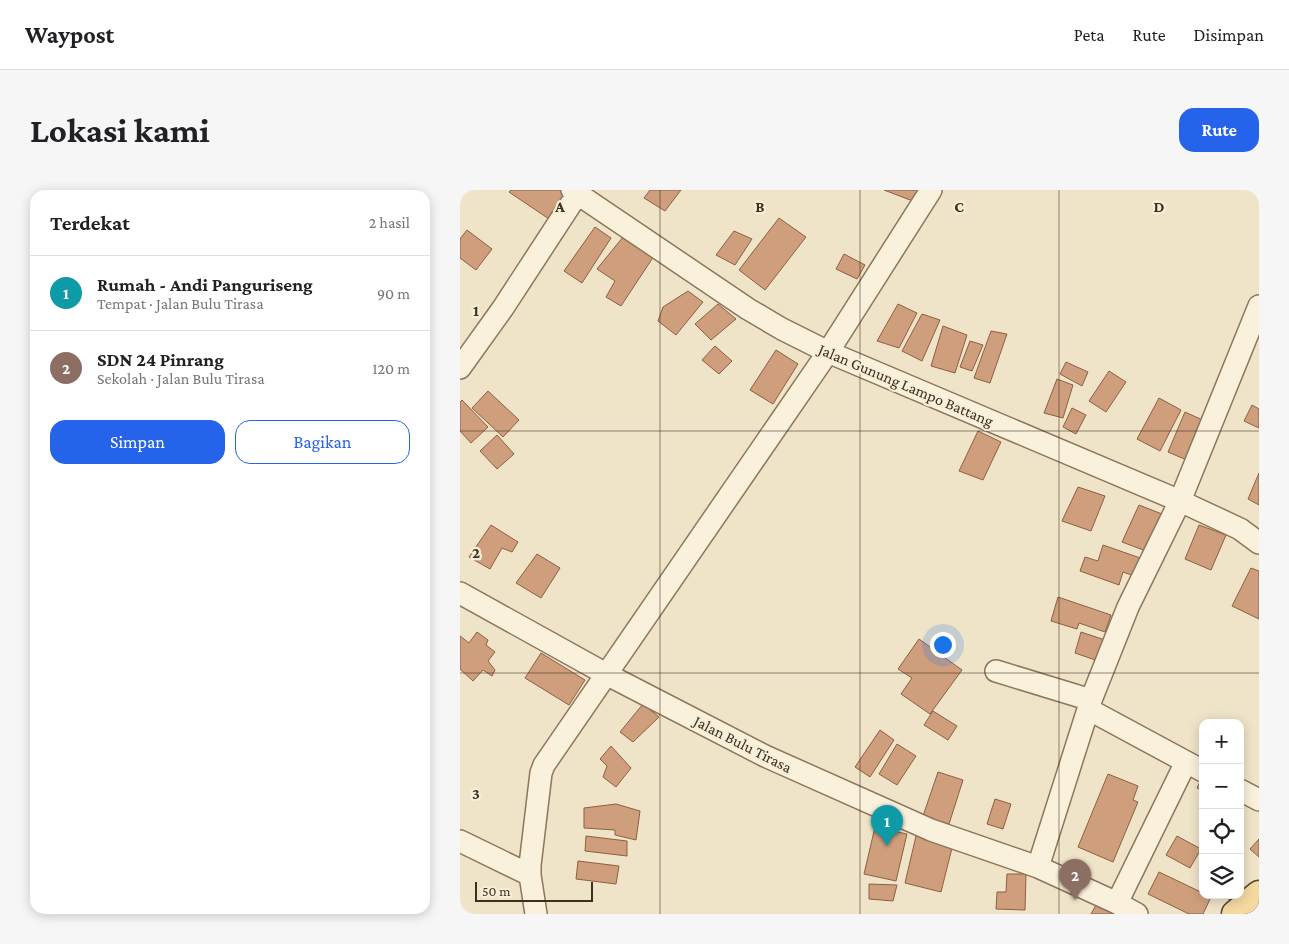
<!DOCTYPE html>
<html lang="id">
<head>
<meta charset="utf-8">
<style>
	:root { --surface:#fff; --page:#f6f6f6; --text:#202124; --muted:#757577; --line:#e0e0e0; --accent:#2563eb }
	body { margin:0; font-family:"Crimson Pro",serif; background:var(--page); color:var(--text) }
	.controls { position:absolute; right:15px; bottom:15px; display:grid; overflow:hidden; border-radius:10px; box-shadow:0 2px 12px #0003 }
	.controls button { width:45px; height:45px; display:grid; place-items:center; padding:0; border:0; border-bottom:1px solid var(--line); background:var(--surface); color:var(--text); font:25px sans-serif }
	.scale { position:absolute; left:15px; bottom:12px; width:118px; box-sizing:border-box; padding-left:5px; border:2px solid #3d2e20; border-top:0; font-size:14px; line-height:18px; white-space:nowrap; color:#3d2e20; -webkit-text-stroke:4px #f7eed8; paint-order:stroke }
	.you { position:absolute; left:482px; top:454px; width:18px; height:18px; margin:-12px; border:4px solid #fff; border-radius:50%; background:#1a73e8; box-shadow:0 0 0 8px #1a73e833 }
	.badge { display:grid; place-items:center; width:32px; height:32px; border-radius:50%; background:var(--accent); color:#fff; font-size:16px; font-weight:700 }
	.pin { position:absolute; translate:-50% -41px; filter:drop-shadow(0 1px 2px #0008) }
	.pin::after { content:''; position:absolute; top:26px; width:18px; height:15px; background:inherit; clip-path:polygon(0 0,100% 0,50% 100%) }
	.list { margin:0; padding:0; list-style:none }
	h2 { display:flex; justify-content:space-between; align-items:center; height:65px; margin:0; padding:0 20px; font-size:21px }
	h2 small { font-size:16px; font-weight:400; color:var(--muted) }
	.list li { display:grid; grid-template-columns:32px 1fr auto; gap:15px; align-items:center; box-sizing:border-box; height:75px; padding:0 20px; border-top:1px solid var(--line) }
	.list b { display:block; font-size:19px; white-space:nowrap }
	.list p { margin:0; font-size:16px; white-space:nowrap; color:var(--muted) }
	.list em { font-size:16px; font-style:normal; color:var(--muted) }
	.actions { display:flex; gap:10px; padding:15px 20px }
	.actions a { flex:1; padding:11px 0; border:1px solid var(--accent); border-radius:15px; text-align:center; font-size:18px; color:var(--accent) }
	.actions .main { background:var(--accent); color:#fff }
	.icon { flex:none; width:28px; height:28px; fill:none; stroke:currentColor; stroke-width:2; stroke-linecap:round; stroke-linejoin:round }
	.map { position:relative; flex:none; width:799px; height:724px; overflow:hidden; border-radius:15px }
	header { display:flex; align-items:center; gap:30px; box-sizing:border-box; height:70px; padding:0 25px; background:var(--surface); border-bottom:1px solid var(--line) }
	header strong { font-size:24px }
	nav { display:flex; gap:28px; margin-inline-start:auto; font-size:18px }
	.intro { display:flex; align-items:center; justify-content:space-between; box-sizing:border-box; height:120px; padding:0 30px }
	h1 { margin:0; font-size:35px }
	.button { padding:12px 22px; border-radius:15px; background:var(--accent); color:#fff; font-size:18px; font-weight:700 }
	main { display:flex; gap:30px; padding:0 30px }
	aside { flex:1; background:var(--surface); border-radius:15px; box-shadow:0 2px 12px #0003 }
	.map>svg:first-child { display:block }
	.building { fill:#cf9f7d; stroke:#8d5f41 }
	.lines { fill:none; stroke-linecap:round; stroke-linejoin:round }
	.minor-casing { stroke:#8d765c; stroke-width:24 }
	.major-casing { stroke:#5b4430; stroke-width:29 }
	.minor { stroke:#faf1dc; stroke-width:21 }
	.major { stroke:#f3d9a0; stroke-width:26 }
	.grid { fill:none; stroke:#3d2e20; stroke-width:1; stroke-opacity:0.55 }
	.labels { text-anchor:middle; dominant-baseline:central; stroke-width:4.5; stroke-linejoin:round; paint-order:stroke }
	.street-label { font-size:16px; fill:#3d2e20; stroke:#f7eed8 }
	.grid-label { font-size:16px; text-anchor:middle; font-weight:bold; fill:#3d2e20; stroke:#f7eed8; stroke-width:4.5; stroke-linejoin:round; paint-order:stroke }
</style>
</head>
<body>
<header>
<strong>Waypost</strong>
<nav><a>Peta</a><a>Rute</a><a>Disimpan</a></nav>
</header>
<div class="intro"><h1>Lokasi kami</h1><a class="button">Rute</a></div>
<main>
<aside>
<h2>Terdekat<small>2 hasil</small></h2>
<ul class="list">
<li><span class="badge" style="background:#0f9aa8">1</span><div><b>Rumah - Andi Panguriseng</b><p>Tempat · Jalan Bulu Tirasa</p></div><em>90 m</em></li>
<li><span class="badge" style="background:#8d6e63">2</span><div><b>SDN 24 Pinrang</b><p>Sekolah · Jalan Bulu Tirasa</p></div><em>120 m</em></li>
</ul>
<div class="actions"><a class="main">Simpan</a><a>Bagikan</a></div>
</aside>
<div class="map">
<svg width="799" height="724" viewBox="0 0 799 724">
	<rect width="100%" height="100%" fill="#f0e4c8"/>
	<path class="building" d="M51 0H109L89 29 49 2Z
		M190 0H221L205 21 184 8Z
		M424 0H463L458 13Z
		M319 28 346 47 305 100 279 80Z
		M135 37 151 48 122 93 104 81Z
		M7 40 32 59 16 80 0 68V49Z
		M274 41 292 49 275 75 256 65Z
		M163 47 194 66 161 116 146 107 155 91 137 79Z
		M384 64 405 75 397 89 376 79Z
		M228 101 243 112 216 145 198 131 203 117Z
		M258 114 276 129 251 150 235 134Z
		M438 114 457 123 439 158 417 151Z
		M462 124 480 130 462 171 442 161Z
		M483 136 507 145 495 183 471 176Z
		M531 141 547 144 530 193 514 188Z
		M510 151 523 155 512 181 500 177Z
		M255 156 272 171 259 184 242 170Z
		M316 160 338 174 313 214 290 200Z
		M606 172 628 182 622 196 600 184Z
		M649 181 666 192 646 222 629 211Z
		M597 189 613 195 603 228 584 223Z
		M28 201 59 230 43 247 12 218Z
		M699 208 721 220 700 261 677 249Z
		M2 210 28 237 11 253 0 241V212Z
		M792 215 799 219V238L784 231Z
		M612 218 626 225 616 244 603 237Z
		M725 222 747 232 729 271 708 262Z
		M518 241 541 252 523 290 499 281Z
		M37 245 54 264 37 279 20 261Z
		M799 283V315L788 309Z
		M618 297 645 306 631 341 602 331Z
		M679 315 702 324 686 361 662 352Z
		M31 335 58 352 52 362 42 358 30 379 9 367Z
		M739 335 766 345 751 380 725 369Z
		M643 355 686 370 674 386 663 382 659 395 620 381 625 367 638 371Z
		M77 364 100 378 81 408 56 393Z
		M791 378 799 381V429L772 416Z
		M598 407 651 425 645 442 619 433 617 439 591 431Z
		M17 442 28 450 26 455 35 462 28 471 35 480 32 486 23 480 13 491 0 479V446L9 453Z
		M621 442 648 451 641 472 615 463Z
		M459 449 502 480 470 524 441 504 452 488 438 479Z
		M81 463 125 490 109 515 65 488Z
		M183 514 199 527 173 552 160 542Z
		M473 521 497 536 488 550 464 535Z
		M420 540 434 550 410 587 395 577Z
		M437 554 456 566 437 595 419 584Z
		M151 556 171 578 156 597 143 587 147 576 140 569Z
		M478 582 503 590 489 634 463 626Z
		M648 584 678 596 673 610 678 612 653 672 618 657Z
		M743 586V601L737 598Z
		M535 609 551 614 543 639 527 634Z
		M156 614 180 621 176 650 155 645V640L124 638V618Z
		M415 637 447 644 436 691 404 684Z
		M126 646 167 651V666L125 661Z
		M456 646 493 654 481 702 445 693Z
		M717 646 741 659 730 678 706 665Z
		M799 649V667L790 659Z
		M118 671 159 676 156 694 116 689Z
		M699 682 743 703V705H747L751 707 743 724H729L688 704Z
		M547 684H566L565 720 536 719 537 702H546Z
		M409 694 437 695 433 711 409 709Z
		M763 705H776L771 711Z
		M640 708 667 724H631Z"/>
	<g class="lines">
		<g class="minor-casing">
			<path id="minor" d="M112 0 288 119 322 139 368 162 720 311 780 339 799 353
				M0 178 43 118 120 0
				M0 403 146 484 305 566 471 640 578 677 657 713 677 724
				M536 481 631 510
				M628 519 743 581
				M780 600 799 610
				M0 651 70 685 76 724
				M578 677 631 510 668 417 720 311 799 116
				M70 685V675L81 583 84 575 368 162 471 0
				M657 713 726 572"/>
		</g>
		<g class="major-casing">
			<path id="major" d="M775 724 799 704"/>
		</g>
		<use href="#minor" class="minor"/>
		<use href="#major" class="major"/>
	</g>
	<path class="grid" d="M200 0V724M400 0V724M599 0V724M0 241H799M0 483H799"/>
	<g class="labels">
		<g class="street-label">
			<text transform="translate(446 195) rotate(23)">Jalan Gunung Lampo Battang</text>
			<text transform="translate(283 554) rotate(27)">Jalan Bulu Tirasa</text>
		</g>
	</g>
	<g class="grid-label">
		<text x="100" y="22">A</text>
		<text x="300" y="22">B</text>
		<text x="499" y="22">C</text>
		<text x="699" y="22">D</text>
		<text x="16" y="126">1</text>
		<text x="16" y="368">2</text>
		<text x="16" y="609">3</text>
	</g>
</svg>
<div class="controls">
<button>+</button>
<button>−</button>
<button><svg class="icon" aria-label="locate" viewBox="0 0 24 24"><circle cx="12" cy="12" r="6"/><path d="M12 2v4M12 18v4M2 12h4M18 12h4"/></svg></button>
<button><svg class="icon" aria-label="layers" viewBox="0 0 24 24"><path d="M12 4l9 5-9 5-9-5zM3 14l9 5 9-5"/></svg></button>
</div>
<div class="scale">50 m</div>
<div class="you"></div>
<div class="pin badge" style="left:427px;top:656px;background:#0f9aa8">1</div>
<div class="pin badge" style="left:615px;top:710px;background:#8d6e63">2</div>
</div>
</main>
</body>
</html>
